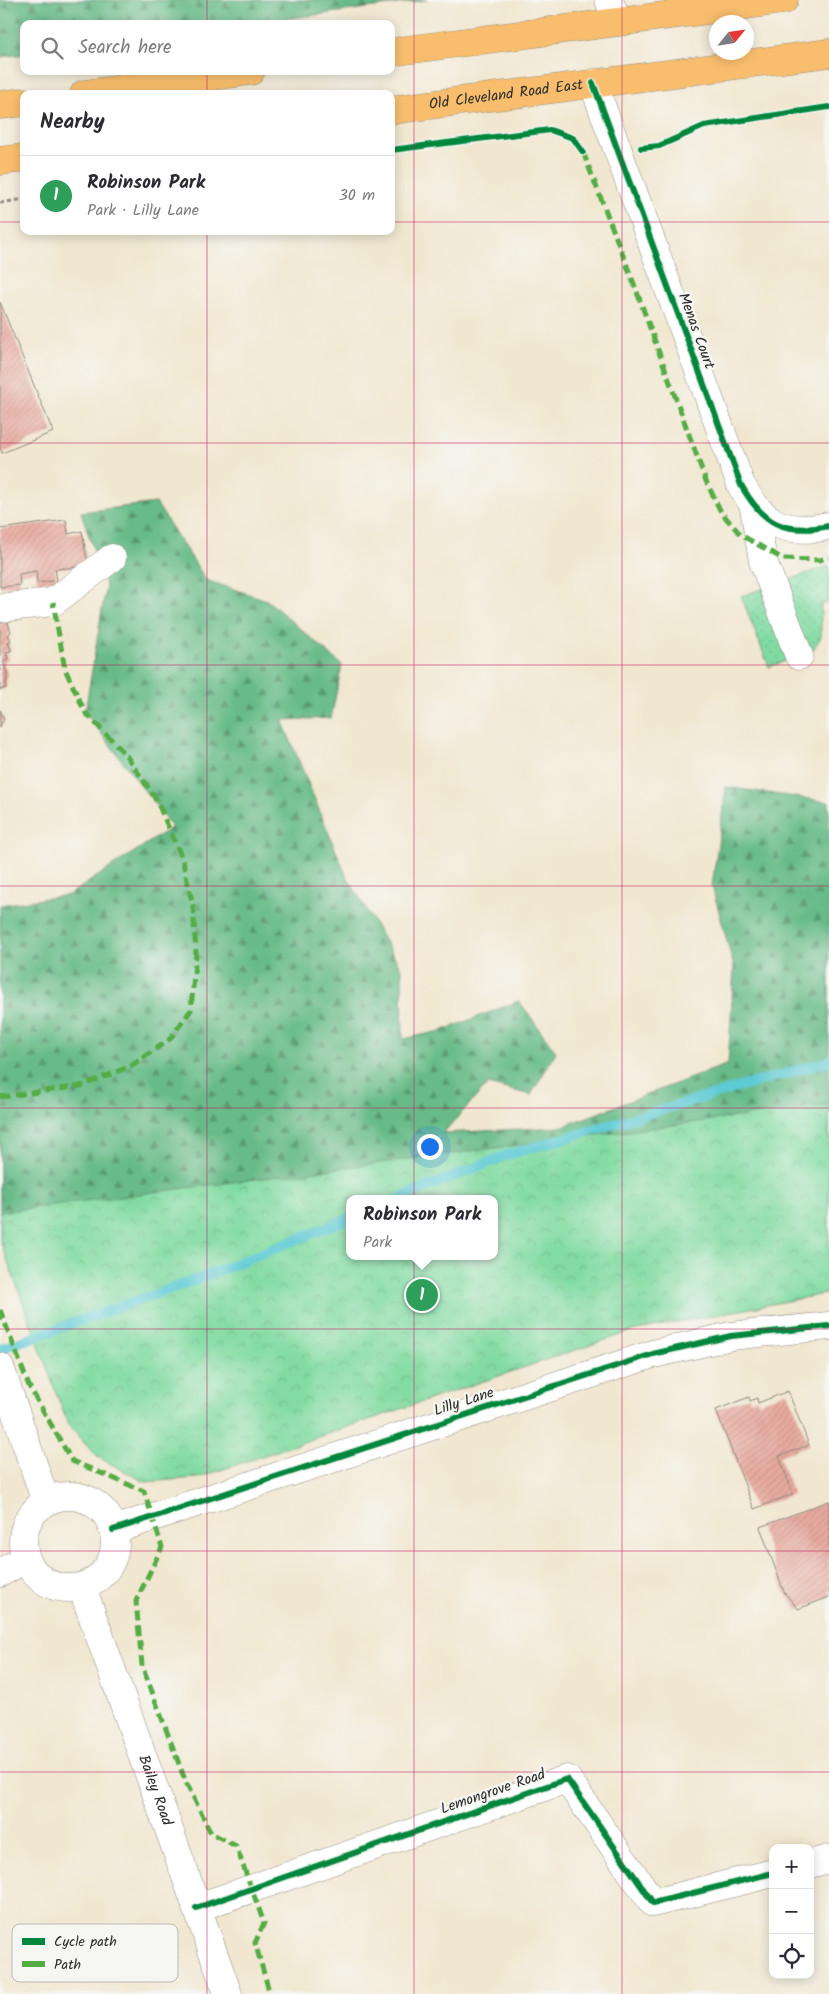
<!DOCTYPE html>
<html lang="en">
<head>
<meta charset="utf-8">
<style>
	:root { --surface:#fff; --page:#f2f2f3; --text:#2b2b33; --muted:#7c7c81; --line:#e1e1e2; --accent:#2563eb }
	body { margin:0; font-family:Kalam,sans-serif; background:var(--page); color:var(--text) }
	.controls { position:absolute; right:15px; bottom:15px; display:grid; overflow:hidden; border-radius:10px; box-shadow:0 2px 12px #0003 }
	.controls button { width:45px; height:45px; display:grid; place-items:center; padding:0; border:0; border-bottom:1px solid var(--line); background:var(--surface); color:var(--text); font:25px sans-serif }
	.compass { position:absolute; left:709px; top:15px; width:45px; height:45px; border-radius:50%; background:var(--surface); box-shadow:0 2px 12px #0003; rotate:60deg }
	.you { position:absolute; left:429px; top:1146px; width:18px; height:18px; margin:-12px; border:4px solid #fff; border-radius:50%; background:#1a73e8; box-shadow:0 0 0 8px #1a73e833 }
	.badge { display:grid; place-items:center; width:32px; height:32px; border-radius:50%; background:var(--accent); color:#fff; font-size:16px; font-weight:700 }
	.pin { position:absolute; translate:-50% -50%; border:2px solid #fff; box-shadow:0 1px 5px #0006 }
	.popup { position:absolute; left:346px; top:1195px; width:152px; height:65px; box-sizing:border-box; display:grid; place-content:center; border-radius:10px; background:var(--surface); filter:drop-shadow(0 1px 4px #0005); font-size:16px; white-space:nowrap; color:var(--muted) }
	.popup b { font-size:19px; color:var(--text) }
	.popup::after { content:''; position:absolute; left:50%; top:100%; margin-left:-10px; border:10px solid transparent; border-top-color:var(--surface) }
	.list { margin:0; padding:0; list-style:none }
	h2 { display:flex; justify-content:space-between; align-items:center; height:65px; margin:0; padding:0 20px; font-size:21px }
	h2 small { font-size:16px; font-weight:400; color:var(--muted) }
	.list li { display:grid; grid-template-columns:32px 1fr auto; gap:15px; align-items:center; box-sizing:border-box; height:80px; padding:0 20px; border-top:1px solid var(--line) }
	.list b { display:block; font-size:19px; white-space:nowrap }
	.list p { margin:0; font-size:16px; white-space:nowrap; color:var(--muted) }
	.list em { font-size:16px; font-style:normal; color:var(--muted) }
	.icon { flex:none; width:28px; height:28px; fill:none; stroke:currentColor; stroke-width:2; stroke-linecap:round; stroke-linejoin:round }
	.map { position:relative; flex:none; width:829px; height:1994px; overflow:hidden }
	.search { position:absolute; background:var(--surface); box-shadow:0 2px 12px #0003; left:20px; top:20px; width:375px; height:55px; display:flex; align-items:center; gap:12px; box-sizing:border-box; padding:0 18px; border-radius:10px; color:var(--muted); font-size:19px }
	.panel { position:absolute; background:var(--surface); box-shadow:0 2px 12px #0003; left:20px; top:90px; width:375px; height:145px; border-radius:10px }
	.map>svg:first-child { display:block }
	.grass { fill:url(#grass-dots); stroke:#568366 }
	.forest { fill:url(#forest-firs); stroke:#4a735a; fill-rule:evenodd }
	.park { fill:url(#park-crowns); stroke:#568366; fill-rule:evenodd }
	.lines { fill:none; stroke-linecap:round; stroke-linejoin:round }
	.stream { stroke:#5dcad4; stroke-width:10 }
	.building { fill:url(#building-hatch) }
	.minor-casing { stroke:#8e897e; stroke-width:29 }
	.major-casing { stroke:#8e897e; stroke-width:29 }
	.path { stroke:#8e897e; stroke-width:3; stroke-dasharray:4 4; stroke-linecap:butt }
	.minor { stroke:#fff; stroke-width:28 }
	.major { stroke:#f9be6d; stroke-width:28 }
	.quiet { stroke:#54ab44; stroke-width:5; stroke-dasharray:10 5; stroke-linecap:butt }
	.cycleway-casing { stroke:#f6f6f2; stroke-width:9 }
	.cycleway { stroke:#00873e; stroke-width:6 }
	.grid { fill:none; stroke:#c2185b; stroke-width:1; stroke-opacity:0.55 }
	.labels { text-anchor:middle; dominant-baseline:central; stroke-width:4.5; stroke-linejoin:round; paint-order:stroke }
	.street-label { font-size:15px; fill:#2b2b2b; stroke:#f6f6f2 }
	.key { fill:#f6f6f2; stroke:#b9b9b6; stroke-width:1 }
	.key-label { font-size:14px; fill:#2b2b2b }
</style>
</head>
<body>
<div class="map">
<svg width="829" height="1994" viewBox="0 0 829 1994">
	<defs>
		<pattern id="grass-dots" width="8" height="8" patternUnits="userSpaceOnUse" patternTransform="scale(1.25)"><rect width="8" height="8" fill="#81dba2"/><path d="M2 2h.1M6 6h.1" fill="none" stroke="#70bc8c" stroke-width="1.8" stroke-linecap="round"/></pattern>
		<pattern id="forest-firs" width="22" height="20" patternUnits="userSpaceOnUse" patternTransform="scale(1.25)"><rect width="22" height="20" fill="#68bb88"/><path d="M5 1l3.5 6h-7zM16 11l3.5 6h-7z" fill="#56986f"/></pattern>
		<pattern id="park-crowns" width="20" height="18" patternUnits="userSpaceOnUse" patternTransform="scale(1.25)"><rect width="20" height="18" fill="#81dba2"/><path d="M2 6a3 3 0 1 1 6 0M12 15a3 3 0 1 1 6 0" fill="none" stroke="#70bc8c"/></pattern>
		<pattern id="building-hatch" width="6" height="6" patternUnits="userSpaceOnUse" patternTransform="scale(1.25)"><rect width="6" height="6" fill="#e8aa9f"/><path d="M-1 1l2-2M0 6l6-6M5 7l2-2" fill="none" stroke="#c79289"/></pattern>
	</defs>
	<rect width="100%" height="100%" fill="#f6f6f2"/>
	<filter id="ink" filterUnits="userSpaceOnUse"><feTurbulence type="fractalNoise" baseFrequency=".02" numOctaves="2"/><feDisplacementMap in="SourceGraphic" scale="10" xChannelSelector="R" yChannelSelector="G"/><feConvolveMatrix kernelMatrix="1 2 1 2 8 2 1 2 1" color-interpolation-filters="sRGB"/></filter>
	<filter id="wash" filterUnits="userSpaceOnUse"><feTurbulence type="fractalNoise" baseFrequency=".0096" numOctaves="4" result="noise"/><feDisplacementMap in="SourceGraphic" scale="20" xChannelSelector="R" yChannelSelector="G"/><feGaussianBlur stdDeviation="1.12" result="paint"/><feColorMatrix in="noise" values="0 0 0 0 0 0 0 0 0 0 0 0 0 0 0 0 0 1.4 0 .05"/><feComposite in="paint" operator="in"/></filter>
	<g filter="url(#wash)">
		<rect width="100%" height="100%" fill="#f1e7d0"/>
		<path class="grass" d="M829 566V602L821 605V637L812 651 769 667 741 596Z"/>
		<path class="forest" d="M0 0H427L248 24H24V54L0 57Z
			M156 503 206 580 267 600 342 665 331 718 282 720 346 875 402 970 403 1039 441 1031 519 1001 556 1052 531 1095 488 1084 443 1133 561 1127 728 1064 734 967 712 886 726 787 829 802V1205L723 1241 331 1309 0 1215V905L69 895 172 827 85 712 106 586 81 512ZM350 1199H494V1256H350Z"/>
		<path class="park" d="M829 1105V1293L632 1331 197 1478 145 1482 96 1456 68 1425 0 1240V1212ZM350 1199H494V1256H350Z"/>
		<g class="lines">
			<path class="stream" d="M398 1199 507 1155 829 1061
				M0 1349 198 1279 350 1218"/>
		</g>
		<g id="blocks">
			<path class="building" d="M0 302 53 432 2 453 0 448Z
				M66 520 68 534 82 531 88 566 55 569 57 580 37 583 36 571 19 574 20 585 0 587V529Z
				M7 620 11 632 8 635 11 641 8 642 11 651 6 653 8 659 3 662 7 673 6 688 0 690V623Z
				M0 710 4 719 0 727Z
				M788 1391 809 1445 779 1456 793 1494 754 1509 716 1410 749 1397 750 1401 757 1398 758 1403Z
				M829 1501V1597L798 1609 784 1592 760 1527Z"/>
		</g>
	</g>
	<g filter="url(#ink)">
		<use href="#blocks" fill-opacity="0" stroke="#8e897e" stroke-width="1"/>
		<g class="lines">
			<g class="minor-casing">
				<g id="minor">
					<path d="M609 0 617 22"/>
					<path d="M593 83 741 485C763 524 784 535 829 526"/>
					<path d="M754 508 763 561 799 656"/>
					<path d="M0 608 53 602 112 558"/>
					<path d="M0 1367 46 1502"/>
					<circle cx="69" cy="1542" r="46"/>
					<path d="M113 1530 653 1354 731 1336 829 1326"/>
					<path d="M0 1573 25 1559"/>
					<path id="s1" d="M82 1587 228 1994"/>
					<path d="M810 1864 829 1859"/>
					<path d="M196 1908 567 1779 653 1903 773 1873"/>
				</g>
			</g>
			<g class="major-casing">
				<g id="major">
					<path d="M391 52 784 0"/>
					<path d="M84 94 251 71"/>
					<path d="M0 105 24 102"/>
					<path id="s2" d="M391 110 829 53"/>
					<path d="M0 161 24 158"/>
				</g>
			</g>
			<path class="path" d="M650 147 659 146 704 126 829 107
				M391 150 550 130 573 138 583 152
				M0 203 24 199"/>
			<use href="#minor" class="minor"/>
			<use href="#major" class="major"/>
			<path class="quiet" d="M583 152 634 284 706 481 721 512 741 535 783 559 820 560 829 557
				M0 1097 81 1086 131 1066 170 1039 191 1010 196 953 193 906 182 858 155 797 125 754 85 712 65 669 53 602
				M0 1310 29 1386 72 1461 144 1491 162 1547 136 1601 142 1665 185 1780 211 1833 236 1846 264 1923 255 1943 270 1994"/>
			<g class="cycleway-casing">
				<path id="cycleway" d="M593 83 741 485C763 524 784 535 829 526
					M641 148 659 146 704 126 829 107
					M391 150 550 130 573 138 583 152
					M113 1530 653 1354 731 1336 829 1326
					M196 1908 567 1779 653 1903 773 1873"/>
			</g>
			<use href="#cycleway" class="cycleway"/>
		</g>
	</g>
	<path class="grid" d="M207 0V24M414 0V1994M622 0V1994M207 71V94M0 222H24M391 222H829M207 231V1994M0 443H829M0 665H829M0 886H829M0 1108H829M0 1329H829M0 1551H829M0 1772H829"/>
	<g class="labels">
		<g class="street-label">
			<text stroke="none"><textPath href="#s2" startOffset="116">Old Cleveland Road East</textPath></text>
			<text transform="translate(696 331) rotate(70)">Menas Court</text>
			<text transform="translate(464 1402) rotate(-18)">Lilly Lane</text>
			<text stroke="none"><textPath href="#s1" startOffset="216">Bailey Road</textPath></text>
			<text transform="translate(493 1792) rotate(-19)">Lemongrove Road</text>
		</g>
	</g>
	<rect x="12" y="1924" width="166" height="58" rx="8" class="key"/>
	<rect x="22" y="1938" width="23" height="7" fill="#00873e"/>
	<rect x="22" y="1961" width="23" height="6" fill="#54ab44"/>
	<g class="key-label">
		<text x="54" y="1946">Cycle path</text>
		<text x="54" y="1969">Path</text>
	</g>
</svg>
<div class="controls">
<button>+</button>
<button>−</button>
<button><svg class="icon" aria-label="locate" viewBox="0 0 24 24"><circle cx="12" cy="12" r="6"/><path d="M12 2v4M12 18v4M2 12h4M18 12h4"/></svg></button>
</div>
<svg class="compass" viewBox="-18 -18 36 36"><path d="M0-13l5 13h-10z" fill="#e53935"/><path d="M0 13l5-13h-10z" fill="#7c7c81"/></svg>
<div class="you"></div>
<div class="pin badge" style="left:422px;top:1295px;background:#2e9e5b">1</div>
<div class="popup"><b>Robinson Park</b>Park</div>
<div class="search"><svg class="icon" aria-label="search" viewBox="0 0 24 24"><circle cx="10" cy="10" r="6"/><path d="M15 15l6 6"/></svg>Search here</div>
<section class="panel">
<h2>Nearby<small></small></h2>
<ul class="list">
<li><span class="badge" style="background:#2e9e5b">1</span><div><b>Robinson Park</b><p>Park · Lilly Lane</p></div><em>30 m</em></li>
</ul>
</section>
</div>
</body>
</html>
